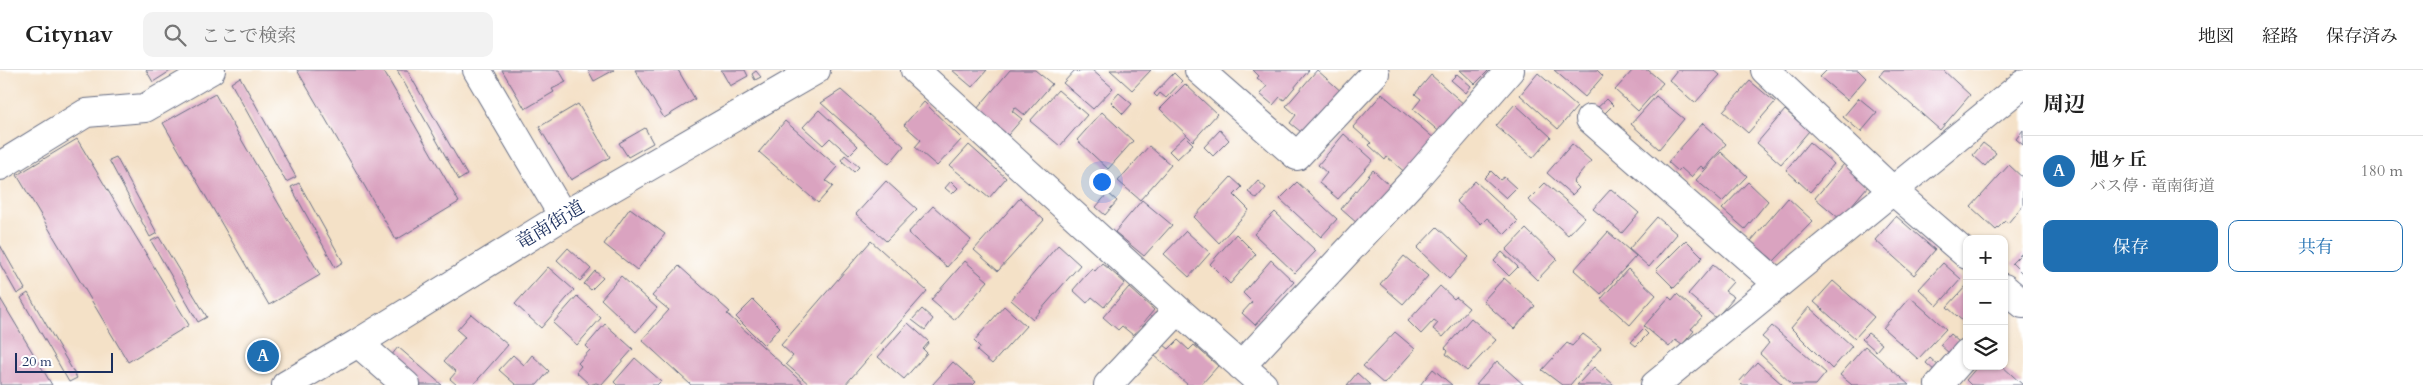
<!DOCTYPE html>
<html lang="ja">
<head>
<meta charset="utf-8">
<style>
	:root { --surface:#fff; --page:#f2f2f2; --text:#222; --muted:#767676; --line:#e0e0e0; --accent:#1f6fb2 }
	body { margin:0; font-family:Cardo,"Noto Serif JP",serif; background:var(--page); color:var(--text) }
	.controls { position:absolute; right:15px; bottom:15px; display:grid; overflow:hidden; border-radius:10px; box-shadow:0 1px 4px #0004 }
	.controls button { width:45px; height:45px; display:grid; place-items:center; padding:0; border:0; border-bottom:1px solid var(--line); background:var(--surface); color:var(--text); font:25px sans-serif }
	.scale { position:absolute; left:15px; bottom:12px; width:98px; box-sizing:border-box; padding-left:5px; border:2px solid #1b2f5e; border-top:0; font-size:14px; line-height:18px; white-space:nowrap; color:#1b2f5e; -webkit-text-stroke:4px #fff; paint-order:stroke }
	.you { position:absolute; left:1101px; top:111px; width:18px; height:18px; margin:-12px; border:4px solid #fff; border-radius:50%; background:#1a73e8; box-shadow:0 0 0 8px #1a73e833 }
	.badge { display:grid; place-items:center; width:32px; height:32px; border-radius:50%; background:var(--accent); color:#fff; font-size:16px; font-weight:700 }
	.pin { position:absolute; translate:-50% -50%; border:2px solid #fff; box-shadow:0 1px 5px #0006 }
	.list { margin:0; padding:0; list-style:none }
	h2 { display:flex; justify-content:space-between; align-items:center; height:65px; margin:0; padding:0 20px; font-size:21px }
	h2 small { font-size:16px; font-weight:400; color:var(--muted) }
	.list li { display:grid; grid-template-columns:32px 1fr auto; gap:15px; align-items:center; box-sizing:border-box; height:70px; padding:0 20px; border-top:1px solid var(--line) }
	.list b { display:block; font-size:19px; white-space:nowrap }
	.list p { margin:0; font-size:16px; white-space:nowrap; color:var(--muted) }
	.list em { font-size:16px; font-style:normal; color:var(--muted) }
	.actions { display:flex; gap:10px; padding:15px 20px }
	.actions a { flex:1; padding:11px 0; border:1px solid var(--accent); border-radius:10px; text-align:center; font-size:18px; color:var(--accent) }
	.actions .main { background:var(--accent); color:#fff }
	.icon { flex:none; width:28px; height:28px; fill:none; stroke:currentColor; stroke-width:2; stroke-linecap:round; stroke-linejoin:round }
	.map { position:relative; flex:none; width:2023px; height:315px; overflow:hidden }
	header { display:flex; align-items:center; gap:30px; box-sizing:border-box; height:70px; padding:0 25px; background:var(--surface); border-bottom:1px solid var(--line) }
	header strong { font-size:24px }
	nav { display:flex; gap:28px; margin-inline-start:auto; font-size:18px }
	.search { width:350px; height:45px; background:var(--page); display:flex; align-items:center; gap:12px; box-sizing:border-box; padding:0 18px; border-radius:10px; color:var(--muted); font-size:19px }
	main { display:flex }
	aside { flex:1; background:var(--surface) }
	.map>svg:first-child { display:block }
	.building { fill:#daa3c0 }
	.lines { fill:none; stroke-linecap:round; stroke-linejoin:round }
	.street-casing { stroke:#676d83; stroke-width:30 }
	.street { stroke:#fff; stroke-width:28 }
	.labels { text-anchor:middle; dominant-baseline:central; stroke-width:4; stroke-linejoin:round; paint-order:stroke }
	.street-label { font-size:19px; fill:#1b2f5e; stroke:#fff }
</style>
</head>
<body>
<header>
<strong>Citynav</strong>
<div class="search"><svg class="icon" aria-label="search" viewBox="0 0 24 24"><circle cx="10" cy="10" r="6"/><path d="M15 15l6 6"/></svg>ここで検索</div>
<nav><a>地図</a><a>経路</a><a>保存済み</a></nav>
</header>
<main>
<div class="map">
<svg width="2023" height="315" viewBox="0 0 2023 315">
	<rect width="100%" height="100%" fill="#fff"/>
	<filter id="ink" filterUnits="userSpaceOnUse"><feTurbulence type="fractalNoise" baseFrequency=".02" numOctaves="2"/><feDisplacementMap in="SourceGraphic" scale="10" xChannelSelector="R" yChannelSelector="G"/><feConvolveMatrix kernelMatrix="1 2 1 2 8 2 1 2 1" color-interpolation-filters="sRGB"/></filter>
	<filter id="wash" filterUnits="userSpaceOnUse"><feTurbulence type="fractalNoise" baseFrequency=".0096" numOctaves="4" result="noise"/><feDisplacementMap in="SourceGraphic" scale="20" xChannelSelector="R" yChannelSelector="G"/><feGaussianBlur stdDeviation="1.12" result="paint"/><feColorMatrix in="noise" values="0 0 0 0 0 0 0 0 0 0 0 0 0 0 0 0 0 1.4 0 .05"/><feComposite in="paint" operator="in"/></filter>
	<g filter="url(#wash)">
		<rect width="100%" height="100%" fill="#f4e1c7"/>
		<g id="blocks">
			<path class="building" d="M146 0H172L153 12Z
				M297 0H383L459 132 396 170Z
				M397 0H407L467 105 459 110Z
				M502 0H559L566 12 552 19 554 22 525 39Z
				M588 0H614L594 11Z
				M635 0H678L695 29 664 48Z
				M721 0H745L748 6 730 16Z
				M952 0H987L972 17Z
				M1010 0H1035L1052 14 1025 45 1015 37 1012 41 1022 49 1008 65 977 39Z
				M1075 0 1078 3 1081 0H1092L1113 18 1093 39 1063 13Z
				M1110 0H1151L1132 20Z
				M1253 0H1309L1284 30 1280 27 1273 35 1260 24 1267 16 1257 8 1259 6Z
				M1317 0 1343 23 1306 66 1290 53 1296 45 1286 36Z
				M1460 0H1489L1475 14Z
				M1554 0H1597L1603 6 1585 27Z
				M1633 0H1648L1663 13 1638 41 1615 20Z
				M1677 0H1714L1720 5 1695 33 1669 10Z
				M1827 0H1858L1866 8 1847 30 1820 7Z
				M1884 0H1943L1970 25 1940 60 1879 6Z
				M756 1 761 7 755 10 752 4Z
				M1174 3 1182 11 1166 28 1160 23 1157 27 1154 24Z
				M1538 3 1577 37 1558 59 1520 25Z
				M1457 4 1471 16 1466 23 1451 10Z
				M1431 5 1465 35 1443 65 1413 39 1421 29 1415 24Z
				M240 7 296 107 286 112 231 13Z
				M1750 11 1775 32 1748 63 1723 41Z
				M1185 14 1217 44 1193 71 1160 39Z
				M841 20 904 76 889 94 821 33Z
				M1058 20 1087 45 1060 76 1030 51Z
				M1119 23 1132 34 1123 44 1111 32Z
				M215 24 320 205 269 235 163 53Z
				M1382 24 1436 70 1407 104 1387 87 1385 90 1369 75 1371 73 1353 57Z
				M1656 26 1684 49 1659 79 1631 54Z
				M1859 28 1877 43 1861 62 1843 47Z
				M1607 29 1613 35 1603 45 1597 38Z
				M924 32 962 69 937 96 915 77 921 70 904 55Z
				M578 34 610 87 571 110 539 57Z
				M1515 34 1551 67 1533 88 1496 56Z
				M819 40 858 76 849 85 830 68 823 75 803 57Z
				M1785 40 1809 61 1781 94 1757 73Z
				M1102 42 1133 71 1108 99 1077 70Z
				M785 51 838 97 826 111 833 116 818 133 759 82Z
				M1703 53 1726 74 1704 99 1701 96 1691 107 1681 98 1678 101 1668 92Z
				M645 58 653 73 628 87 619 73Z
				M1220 60 1229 70 1213 86 1204 77Z
				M2023 60V75L2016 69Z
				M1344 64 1373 90 1338 129 1319 113 1327 103 1318 95Z
				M1185 66 1193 74 1177 89 1169 81Z
				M77 69 189 255 128 292 17 105Z
				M1809 72 1834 94 1810 122 1786 100Z
				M1983 73 1996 83 1985 96 1973 85Z
				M1572 74 1591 91 1573 112 1579 118 1572 125 1547 103Z
				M969 75 1006 108 989 128 950 96Z
				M1149 76 1171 95 1140 130 1118 111Z
				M1721 82 1747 106 1722 132 1696 110Z
				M845 85 859 97 854 102 841 90Z
				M116 87 157 163 150 167 109 90Z
				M1844 94 1868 116 1840 149 1815 128Z
				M2009 95 2023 108V135L2008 153 2005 151 1996 160 1971 137Z
				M1373 100 1390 116 1358 154 1341 139Z
				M1491 101 1500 110 1504 107 1516 118 1506 128 1484 108Z
				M1231 107 1242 117 1234 125 1249 140 1219 173 1194 147Z
				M886 111 917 139 886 171 856 144Z
				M951 111 958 118 952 124 945 118Z
				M1258 111 1266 118 1257 129 1248 122Z
				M1475 111 1518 151 1505 164 1487 148 1481 154 1456 131Z
				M1297 112 1337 149 1321 167 1280 129Z
				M1748 112 1768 131 1745 159 1722 139Z
				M299 113 343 192 335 197 291 117Z
				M1545 113 1585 147 1568 165 1528 130Z
				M1611 119 1639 143 1622 163 1593 139Z
				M1108 123 1117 131 1105 145 1096 137Z
				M1020 128 1044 150 998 201 974 180Z
				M1788 128 1813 151 1774 191 1751 171Z
				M1142 130 1172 155 1144 186 1115 162Z
				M933 136 971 170 947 197 908 163Z
				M630 138 665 164 637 200 604 174Z
				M1275 142 1316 181 1295 203 1254 164Z
				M1896 146 1935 180 1914 205 1875 170Z
				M1657 147 1677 164 1649 197 1629 179Z
				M1437 157 1469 187 1449 209 1417 178Z
				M1526 159 1557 189 1537 210 1506 180Z
				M1186 161 1210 183 1189 207 1164 184Z
				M1608 162 1636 186 1601 224 1574 200Z
				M1236 164 1256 184 1230 214 1210 194Z
				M159 167 207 247 198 252 151 171Z
				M1686 170 1703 187 1674 218 1656 200Z
				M871 171 927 221 845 315H810L786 294 793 286 781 275Z
				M0 175 25 219 17 224 0 194Z
				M1058 175 1080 195 1033 249 1011 230Z
				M568 178 591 199 580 211 557 190Z
				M1502 182 1518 197 1509 206 1494 191Z
				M2022 183 2023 184V204L2012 193Z
				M1404 186 1428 206 1403 234 1380 214Z
				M1271 190 1294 212 1255 255 1242 243 1252 232 1243 223Z
				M965 191 988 211 954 250 931 230Z
				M1102 193 1125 213 1104 237 1092 227 1087 233 1073 220 1092 198 1095 201Z
				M1943 193 1961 209 1937 236 1919 219Z
				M1713 195 1733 212 1725 221 1734 227 1716 248 1688 224Z
				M679 196 730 242 727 244 805 315H691L642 270 669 240 652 226Z
				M548 197 574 220 541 258 515 234Z
				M1628 199 1656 225 1630 255 1601 229Z
				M595 201 603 208 591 220 584 214Z
				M621 206 657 238 636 262 601 229Z
				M1504 208 1535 236 1514 259 1483 231Z
				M1833 211 1874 247 1855 268 1814 232Z
				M1967 215V255L1947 237Z
				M1440 216 1454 229 1456 227 1469 238 1443 267 1433 259 1438 253 1434 250 1421 264 1408 251Z
				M1129 217 1154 240 1133 265 1122 256 1118 260 1103 247Z
				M28 223 77 308 69 312 21 228Z
				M1677 224 1702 247 1691 259 1694 261 1682 275 1675 270 1669 277 1644 256 1669 227 1672 230Z
				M577 226 601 248 577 275 553 253Z
				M1910 227 1946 259 1918 289 1883 258Z
				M0 228 52 315H0Z
				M753 230 780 257 764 275 736 247Z
				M1004 236 1026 256 992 294 977 281 980 277 974 271Z
				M1809 237 1852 276 1832 299 1791 258Z
				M922 239 933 249 925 260 912 250Z
				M471 244 508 275 473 315H457L450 309 456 302 444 291 465 267 457 260Z
				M1471 248 1496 270 1467 301 1446 284 1448 281 1445 278Z
				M908 253 929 272 923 279 927 283 904 309 878 287Z
				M605 254 633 279 601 315 596 313 590 315 576 302 581 296 578 293 590 280 586 276Z
				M1772 256 1826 303 1816 315H1793L1760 284 1769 273 1762 267Z
				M1643 259 1648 264 1636 276 1631 272Z
				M1395 262 1415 279 1384 314 1363 296Z
				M1868 263 1882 274 1876 281 1862 269Z
				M1583 264 1601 278 1570 315H1562L1542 300 1567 273 1572 276Z
				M1950 264 1959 272 1950 284 1940 275Z
				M1178 270 1189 280 1194 275 1218 296 1201 315H1188L1154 285 1164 275 1169 279Z
				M1865 276 1909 315H1852L1840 305Z
				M398 277 442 315H417L388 290Z
				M513 285 524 295 532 285 549 301 537 315H516L499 300Z
				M635 288 661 311 657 315H617L614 312Z
				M1930 288 1940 297 1936 302 1926 293Z
				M1497 291 1524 315H1476Z
				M953 292 976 312 973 315H932Z
				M1757 292 1783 315H1742L1739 312Z
				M1978 296H2002L2023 315H1971L1966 310Z
				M1594 297 1614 315H1577Z
				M1433 299 1452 315H1420Z
				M1357 303 1370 315H1347Z"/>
		</g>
	</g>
	<g filter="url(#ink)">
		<use href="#blocks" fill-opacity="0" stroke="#676d83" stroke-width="1"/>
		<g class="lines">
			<g class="street-casing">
				<path id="street" d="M477 0 563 146
					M915 0 1178 240 1263 315
					M1199 0 1297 86 1375 3
					M1765 0 1892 120 1967 185
					M1590 49 1778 214
					M0 96 86 43 145 38 211 0
					M2004 218 2023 234
					M358 273 406 315
					M1241 296 1414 110 1510 0
					M286 315 358 273 563 146 816 0
					M1108 315 1178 240
					M1655 315 2023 14
					M1939 315 1967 283"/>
			</g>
			<use href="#street" class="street"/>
		</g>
	</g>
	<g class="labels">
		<g class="street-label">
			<text transform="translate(550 155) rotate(-31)">竜南街道</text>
		</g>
	</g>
</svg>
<div class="controls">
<button>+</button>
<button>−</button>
<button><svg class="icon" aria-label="layers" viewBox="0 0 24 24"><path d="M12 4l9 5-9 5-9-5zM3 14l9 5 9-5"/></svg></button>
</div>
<div class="scale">20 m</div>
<div class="you"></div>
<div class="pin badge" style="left:263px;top:286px">A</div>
</div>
<aside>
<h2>周辺<small></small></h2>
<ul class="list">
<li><span class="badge">A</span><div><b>旭ヶ丘</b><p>バス停 · 竜南街道</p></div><em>180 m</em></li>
</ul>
<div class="actions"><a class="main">保存</a><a>共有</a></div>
</aside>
</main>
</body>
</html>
